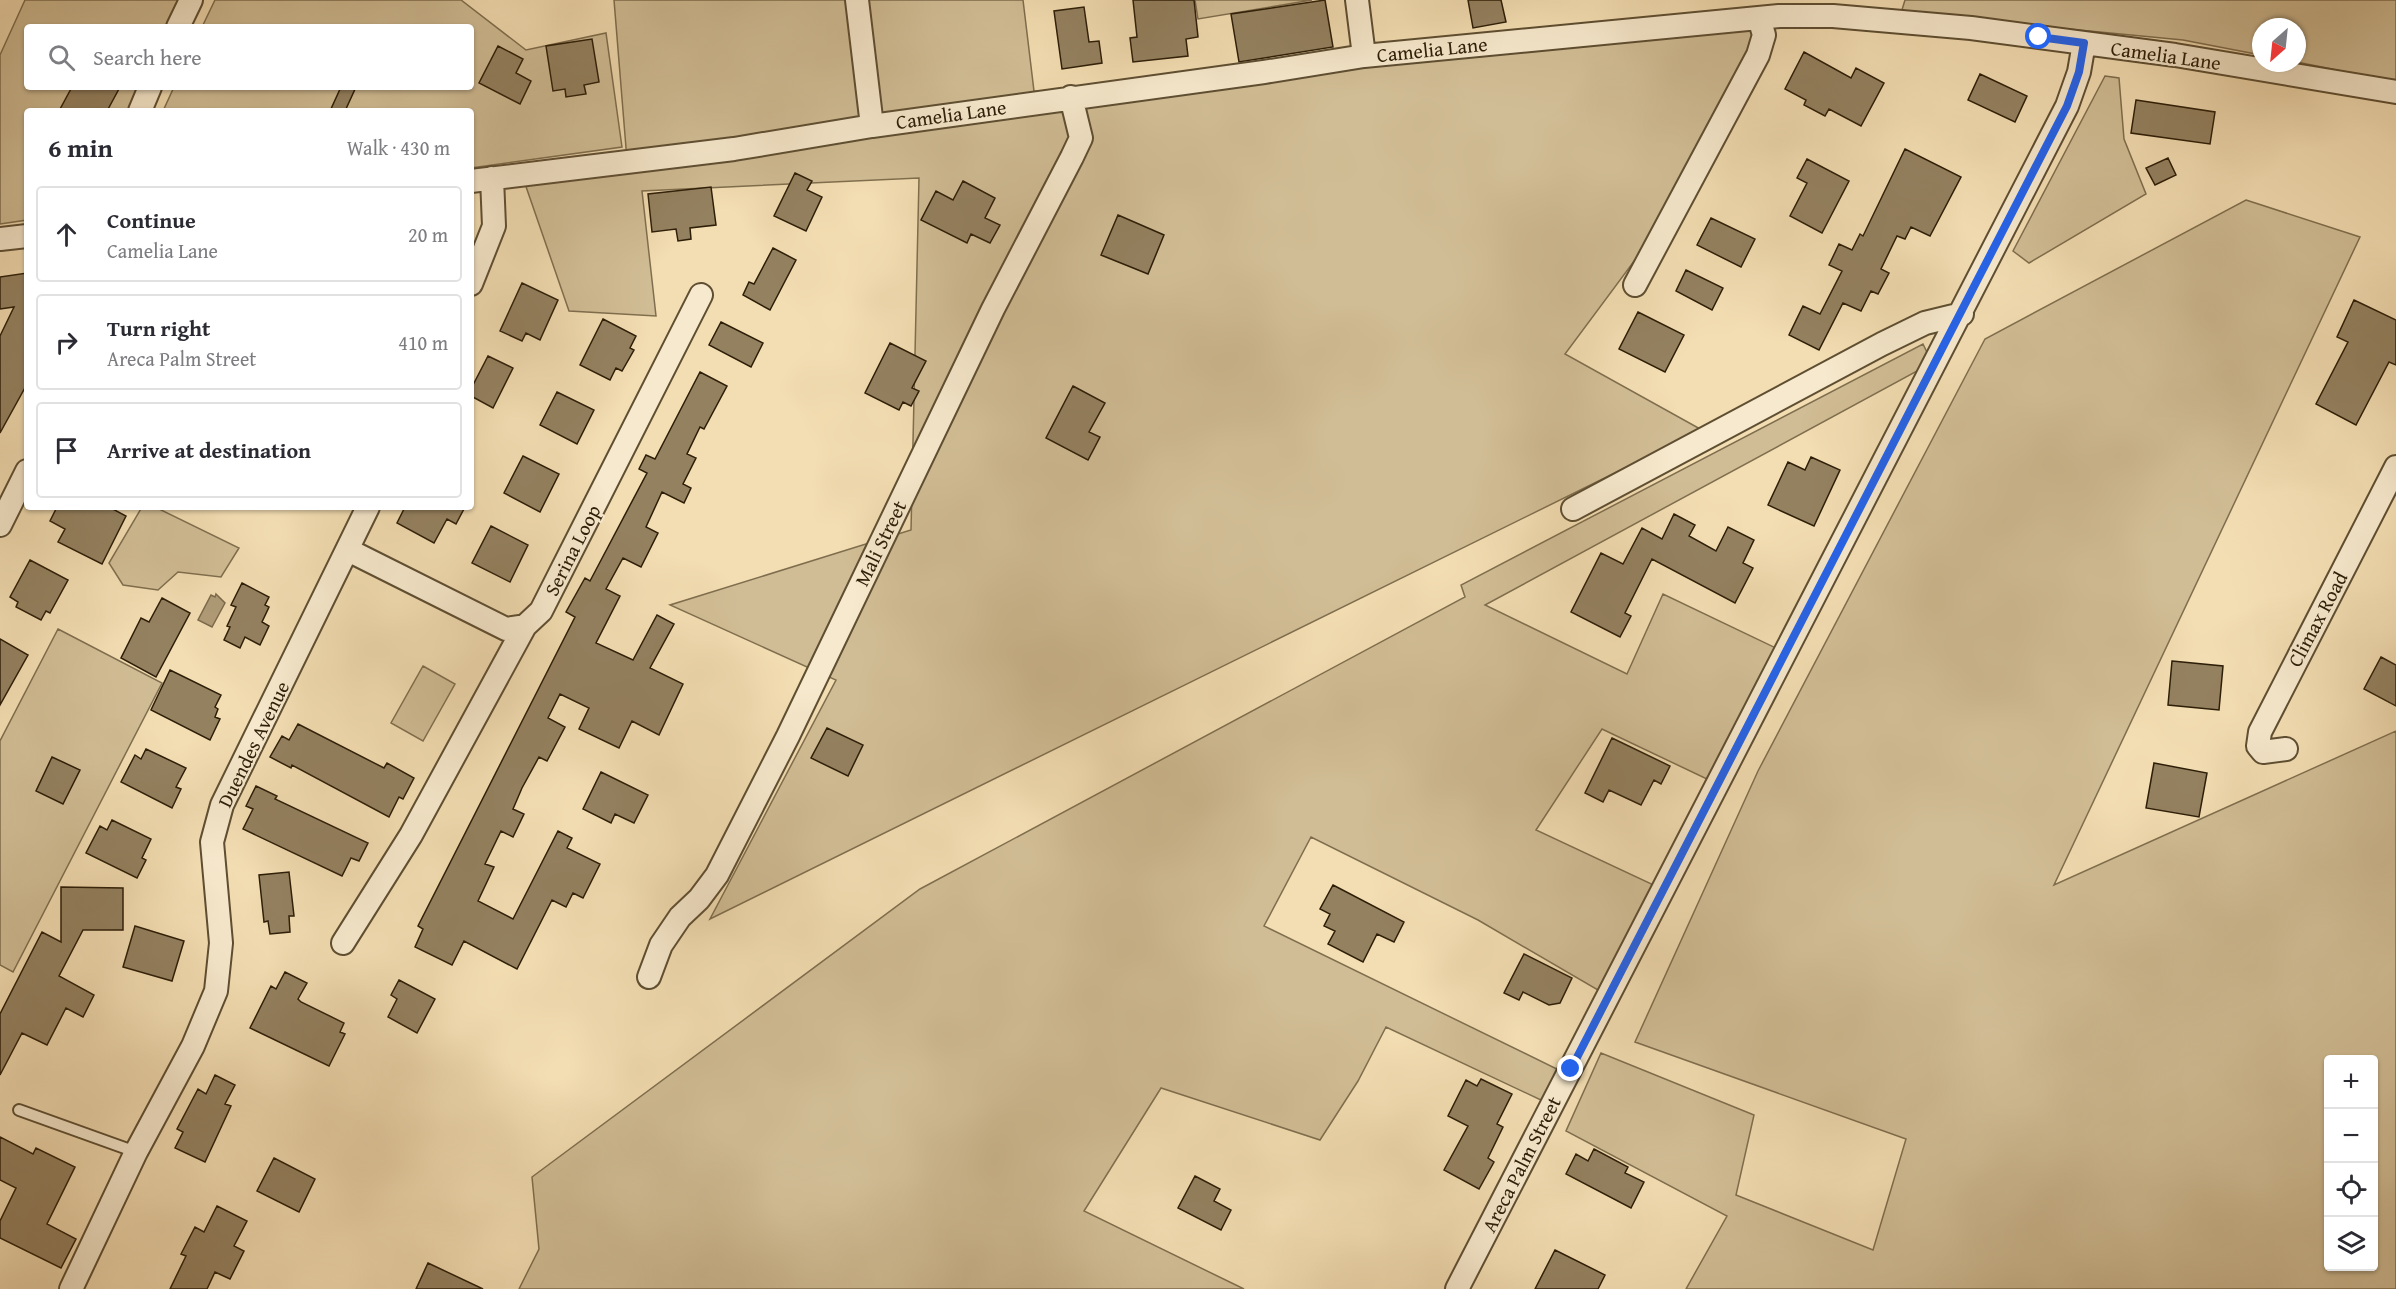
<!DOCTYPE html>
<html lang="en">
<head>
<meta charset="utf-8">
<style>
	:root { --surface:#fff; --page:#f2f2f3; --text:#2b2b33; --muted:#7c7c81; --line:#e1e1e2 }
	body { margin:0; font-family:"Gentium Book Plus",serif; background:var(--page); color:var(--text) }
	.controls { position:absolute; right:18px; bottom:18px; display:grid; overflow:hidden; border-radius:6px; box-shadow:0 2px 4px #0004 }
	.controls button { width:54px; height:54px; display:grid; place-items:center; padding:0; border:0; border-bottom:2px solid var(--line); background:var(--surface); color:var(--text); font:30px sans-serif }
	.compass { position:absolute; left:2252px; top:18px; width:54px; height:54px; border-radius:50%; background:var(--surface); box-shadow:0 2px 4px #0004; rotate:207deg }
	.stop { position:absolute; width:18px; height:18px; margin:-14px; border:4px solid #2563eb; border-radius:50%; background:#fff }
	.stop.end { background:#2563eb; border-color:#fff; box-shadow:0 2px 6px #0008 }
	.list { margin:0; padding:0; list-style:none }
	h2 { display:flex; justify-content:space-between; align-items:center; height:78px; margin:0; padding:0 24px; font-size:26px }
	h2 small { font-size:20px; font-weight:400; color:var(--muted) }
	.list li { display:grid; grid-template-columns:39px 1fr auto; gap:18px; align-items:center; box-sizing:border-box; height:96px; margin:0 12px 12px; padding:0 12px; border:2px solid var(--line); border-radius:6px }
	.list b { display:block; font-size:22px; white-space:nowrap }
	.list p { margin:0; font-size:20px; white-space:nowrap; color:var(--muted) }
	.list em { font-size:20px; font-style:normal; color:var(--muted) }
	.icon { flex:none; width:33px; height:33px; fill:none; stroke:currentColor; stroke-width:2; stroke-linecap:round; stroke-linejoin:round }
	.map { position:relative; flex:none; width:2396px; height:1289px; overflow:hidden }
	.search { position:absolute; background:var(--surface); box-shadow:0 2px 4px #0004; left:24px; top:24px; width:450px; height:66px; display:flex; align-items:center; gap:15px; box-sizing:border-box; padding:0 21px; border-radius:6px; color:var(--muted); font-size:22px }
	.panel { position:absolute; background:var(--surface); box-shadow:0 2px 4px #0004; left:24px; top:108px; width:450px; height:402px; border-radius:6px }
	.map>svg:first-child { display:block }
	.green { fill:#d1bd95; stroke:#7f6e4e; stroke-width:1.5; fill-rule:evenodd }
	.water { fill:#b09c78; stroke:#7c6a4b; stroke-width:1.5 }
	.building { fill:#948160; stroke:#2d1e08; stroke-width:1.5 }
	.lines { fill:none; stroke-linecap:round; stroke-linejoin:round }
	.service-casing { stroke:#5e4e32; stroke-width:14 }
	.minor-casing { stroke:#5e4e32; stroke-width:26 }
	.service { stroke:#f7e9cd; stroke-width:10 }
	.minor { stroke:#f7e9cd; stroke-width:22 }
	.route { stroke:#2563eb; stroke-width:8 }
	.labels { text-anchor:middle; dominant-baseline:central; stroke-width:4.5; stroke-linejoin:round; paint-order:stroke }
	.street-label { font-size:20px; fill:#2d1e08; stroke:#f7e9cd }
</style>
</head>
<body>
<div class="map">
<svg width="2396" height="1289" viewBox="0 0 2396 1289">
	<rect width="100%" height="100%" fill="#f3ddb2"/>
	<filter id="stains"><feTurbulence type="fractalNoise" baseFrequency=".00333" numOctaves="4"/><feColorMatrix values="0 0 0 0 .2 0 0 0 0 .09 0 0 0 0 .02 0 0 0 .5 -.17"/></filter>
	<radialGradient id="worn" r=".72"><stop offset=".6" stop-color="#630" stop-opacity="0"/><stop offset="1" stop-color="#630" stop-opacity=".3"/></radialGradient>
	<path class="green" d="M25 0H183L171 27H27V87H142L131 111H27V220L0 224V55Z
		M215 0H461L526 50 606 33 622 147 471 168V111H163L174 87H471V27H202Z
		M614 0H1023L1034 91 1071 97 1759 18 1764 40 1687 190 1565 354 1702 430 710 919 836 680 670 605 911 530 919 178 642 191 656 316 569 311 522 175 627 160Z
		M1195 0H1312L1198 19Z
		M1905 0H2396V82L2297 62V27H2261V55L2183 40 1901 13Z
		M2105 76 2119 78 2124 139 2146 194 2029 263 2013 251Z
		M2246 200 2360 237 2054 885 2396 731V1289H1686L1727 1216 1566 1131 1601 1053 1754 1115 1736 1195 1873 1250 1906 1139 1635 1042 1758 771 1985 339ZM2328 1060H2374V1266H2328Z
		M1923 344 1932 363 1485 605 1627 674 1663 594 1782 651 1709 780 1602 729 1536 830 1658 887 1603 993 1478 920 1311 837 1264 926 1561 1071 1543 1101 1386 1027 1358 1081 1320 1140 1161 1088 1084 1211 1244 1289H519L539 1249 532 1177 920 889 1465 597 1461 585Z
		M142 507H155L239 548 221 577 178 572 158 590 123 585 109 563Z
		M58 629 162 683 13 972 0 965V741Z
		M423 666 455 684 423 741 391 723Z"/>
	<path class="water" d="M216 594 225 603 212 627 198 620 211 595 215 597Z"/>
	<path class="building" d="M1133 0H1194L1198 37 1186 39 1188 56 1133 62 1130 38 1137 37Z
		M1325 0 1333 47 1239 62 1231 14Z
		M1468 0H1501L1506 22 1473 28Z
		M1084 7 1089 42 1099 41 1102 63 1062 69 1054 11Z
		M592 39 599 82 584 85 586 94 566 97 565 89 553 91 546 46Z
		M498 46 523 59 516 73 531 81 520 104 479 83Z
		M1804 52 1851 78 1856 68 1884 83 1861 126 1829 109 1825 116 1804 105 1806 100 1785 89Z
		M1980 74 2027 96 2015 122 1968 100Z
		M72 87H120L107 111H59Z
		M341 87H356L345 111H330Z
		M2136 100 2215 112 2210 144 2131 133Z
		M1905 149 1961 177 1930 236 1911 227 1905 239 1897 236 1881 269 1889 273 1878 294 1871 291 1861 311 1843 303 1819 350 1789 335 1803 306 1820 314 1842 271 1829 265 1839 244 1852 250 1860 234 1863 236Z
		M2168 158 2176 175 2155 185 2146 168Z
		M1807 159 1849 181 1822 233 1790 216 1807 183 1797 178Z
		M795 173 812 181 807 190 822 197 806 231 774 216Z
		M963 181 995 198 985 218 1000 225 990 243 971 234 967 243 921 220 936 191 953 200Z
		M711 187 716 225 690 228 691 239 678 241 676 229 652 232 648 194Z
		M1118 215 1164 235 1148 274 1101 255Z
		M1711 218 1755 239 1741 267 1697 245Z
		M773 248 796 260 770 310 743 295 749 282 754 284Z
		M1686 270 1723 288 1712 310 1676 291Z
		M27 273V384L0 433V336L14 307 0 309V277Z
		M522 283 558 300 540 340 526 333 522 341 500 331Z
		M2354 300 2396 320V365L2389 362 2356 425 2316 404 2348 342 2337 337Z
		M1638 312 1684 335 1665 372 1619 349Z
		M603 319 636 336 630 348 634 350 622 371 616 368 610 380 580 365Z
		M721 322 763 343 751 367 709 345Z
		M890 343 926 361 912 388 919 391 911 406 903 402 899 410 865 393Z
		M488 356 513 368 493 408 471 396V389Z
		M700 372 727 386 704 429 700 427 687 454 696 458 683 484 691 488 684 503 662 492 646 527 658 533 641 567 623 558 606 589 620 596 596 643 633 660 657 615 674 624 650 668 683 684 659 735 632 721 619 748 579 729 589 708 560 694 548 718 565 727 547 761 539 757 522 788 513 809 524 814 513 837 501 831 485 864 494 867 478 901 513 919 558 831 572 838 567 848 600 864 583 898 573 893 566 907 552 900 517 969 464 941 452 965 415 947 423 929 418 926 575 617 566 612 585 578 590 581 647 473 639 469 646 455 655 459Z
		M1073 386 1105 403 1089 432 1100 437 1088 460 1046 438Z
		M557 392 594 410 577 444 540 425Z
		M523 456 559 474 540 512 504 493Z
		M1811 457 1840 470 1814 526 1768 505 1788 462 1805 470Z
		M57 507H109L126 516 102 564 58 542 65 529 50 521Z
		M405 507H465L456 524 447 519 434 543 397 523Z
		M1674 514 1695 525 1689 536 1716 551 1728 527 1754 540 1743 563 1753 568 1735 603 1652 559 1625 613 1631 616 1620 637 1571 612 1601 553 1623 564 1642 528 1662 539Z
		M491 526 528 545 510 582 472 563Z
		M30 560 68 580 50 613 46 611 41 620 16 607 18 602 10 597Z
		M242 583 269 597 265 605 269 607 262 622 269 626 260 645 245 637 240 648 224 640 230 627 227 626 236 607 231 605Z
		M162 598 190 613 156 677 121 658 141 618 149 622Z
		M0 639 28 655 0 705Z
		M2381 657 2396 665V706L2364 689Z
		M2172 661 2223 666 2219 710 2168 705Z
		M170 670 221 695 215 707 218 709 215 717 220 719 210 740 151 710Z
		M298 724 384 768 387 763 414 778 403 799 399 797 389 817 292 765 291 768 270 757 282 736 289 740Z
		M827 728 863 745 848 776 811 758Z
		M1612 738 1670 766 1661 784 1654 780 1641 805 1609 790 1603 802 1585 793Z
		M146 749 186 768 176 787 181 789 172 808 121 782 135 755 141 759Z
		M52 757 80 770 63 804 36 791Z
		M2154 763 2207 773 2199 817 2146 808Z
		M601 772 648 795 634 823 615 814 611 823 583 809Z
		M256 786 277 796 275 799 368 843 359 861 351 858 342 876 243 829 253 809 246 806Z
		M112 820 151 839 142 858 146 860 137 878 86 853 100 826 107 830Z
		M289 872 294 916H289L290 932 270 934 268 921 264 922 259 875Z
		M1333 885 1404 922 1394 942 1377 934 1363 962 1328 944 1335 931 1324 926 1330 914 1320 909Z
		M61 887 123 888V930H83L59 976 94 995 83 1017 66 1008 47 1045 22 1033 0 1075V1014L42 932 61 942Z
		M135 926 184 941 172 981 123 967Z
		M1524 954 1572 978 1560 1003 1549 1005 1523 992 1519 1000 1504 993Z
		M285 972 307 983 298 999 301 1002 344 1023 340 1032 345 1034 329 1066 250 1028 271 986 276 989Z
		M399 980 435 999 417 1033 388 1017 397 999 391 995Z
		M215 1075 235 1085 225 1104 231 1106 205 1162 175 1148 183 1132 177 1129 198 1089 206 1094Z
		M1481 1079 1512 1094 1497 1124 1503 1127 1488 1158 1494 1162 1479 1189 1444 1170 1468 1126 1448 1116 1466 1080 1477 1086Z
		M0 1137 33 1154 36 1148 75 1167 47 1224 76 1239 61 1268 0 1238V1221L16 1188 0 1180Z
		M1594 1149 1628 1167 1625 1173 1644 1182 1631 1208 1566 1174 1576 1154 1588 1161Z
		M274 1158 315 1179 299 1212 257 1191Z
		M1195 1176 1220 1189 1214 1201 1231 1210 1221 1230 1178 1208Z
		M217 1206 247 1221 234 1246 244 1251 230 1279 215 1272 207 1289H170L186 1256 181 1254 195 1227 204 1232Z
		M1555 1250 1605 1275 1598 1289H1535Z
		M428 1263 483 1289H416Z"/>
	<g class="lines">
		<g class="service-casing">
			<path id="service" d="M19 1110 136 1152"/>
		</g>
		<g class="minor-casing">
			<path id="minor" d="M857 0 872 126
				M1357 0 1364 56
				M178 27 191 0
				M140 111 150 87
				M471 181 734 149 872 126 1264 72 1364 56 1779 16H1833L1971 28 2175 55 2396 92
				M0 239 27 236
				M471 284 494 226 492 178
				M1635 285 1758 55 1764 35 1759 18
				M1573 509 1882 344 1925 323 1962 314
				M0 525 27 471
				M348 550 506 629 525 626 541 611 701 295
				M2286 749 2263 752 2258 746 2260 732 2396 467
				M343 943 411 835 525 626
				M649 977 661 945 680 917 699 899 717 875 788 736 993 309 1072 157 1081 138 1071 97
				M71 1289 136 1152 193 1046 216 991 221 943 212 842 222 805 368 507
				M1457 1289 2067 106 2079 72 2084 43"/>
		</g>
		<use href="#service" class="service"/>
		<use href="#minor" class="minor"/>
	</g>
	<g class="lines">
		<path class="route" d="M1571 1069 2067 106 2079 72 2084 43 2039 37"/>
	</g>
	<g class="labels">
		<g class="street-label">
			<text transform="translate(1432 49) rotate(-6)">Camelia Lane</text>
			<text transform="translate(2166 55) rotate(8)">Camelia Lane</text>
			<text transform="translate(951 114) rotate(-8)">Camelia Lane</text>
			<text transform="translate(880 543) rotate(-64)">Mali Street</text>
			<text transform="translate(572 550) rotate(-63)">Serina Loop</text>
			<text transform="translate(2317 619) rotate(-62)">Climax Road</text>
			<text transform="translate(253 744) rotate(-64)">Duendes Avenue</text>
			<text transform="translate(1521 1164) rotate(-63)">Areca Palm Street</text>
		</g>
	</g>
	<rect width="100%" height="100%" filter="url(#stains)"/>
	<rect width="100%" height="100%" fill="url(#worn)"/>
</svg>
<div class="controls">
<button>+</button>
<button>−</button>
<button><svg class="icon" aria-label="locate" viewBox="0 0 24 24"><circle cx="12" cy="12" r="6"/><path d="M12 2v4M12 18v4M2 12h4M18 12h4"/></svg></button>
<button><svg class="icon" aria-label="layers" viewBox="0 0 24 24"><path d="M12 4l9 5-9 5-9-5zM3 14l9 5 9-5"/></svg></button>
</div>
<svg class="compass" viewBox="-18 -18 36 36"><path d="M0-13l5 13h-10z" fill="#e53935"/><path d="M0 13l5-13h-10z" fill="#7c7c81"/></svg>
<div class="stop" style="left:2039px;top:37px"></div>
<div class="stop end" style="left:1571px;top:1069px"></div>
<div class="search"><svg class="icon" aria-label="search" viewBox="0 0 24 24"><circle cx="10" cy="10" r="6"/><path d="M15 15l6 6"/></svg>Search here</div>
<section class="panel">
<h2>6 min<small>Walk · 430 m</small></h2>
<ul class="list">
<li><svg class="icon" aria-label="ahead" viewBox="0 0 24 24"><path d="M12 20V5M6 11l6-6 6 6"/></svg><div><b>Continue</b><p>Camelia Lane</p></div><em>20 m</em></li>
<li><svg class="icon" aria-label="right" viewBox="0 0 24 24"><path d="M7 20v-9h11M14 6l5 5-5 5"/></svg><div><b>Turn right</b><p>Areca Palm Street</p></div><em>410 m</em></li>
<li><svg class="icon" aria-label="arrive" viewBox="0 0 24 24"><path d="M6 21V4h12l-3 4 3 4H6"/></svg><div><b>Arrive at destination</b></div></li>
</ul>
</section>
</div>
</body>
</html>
